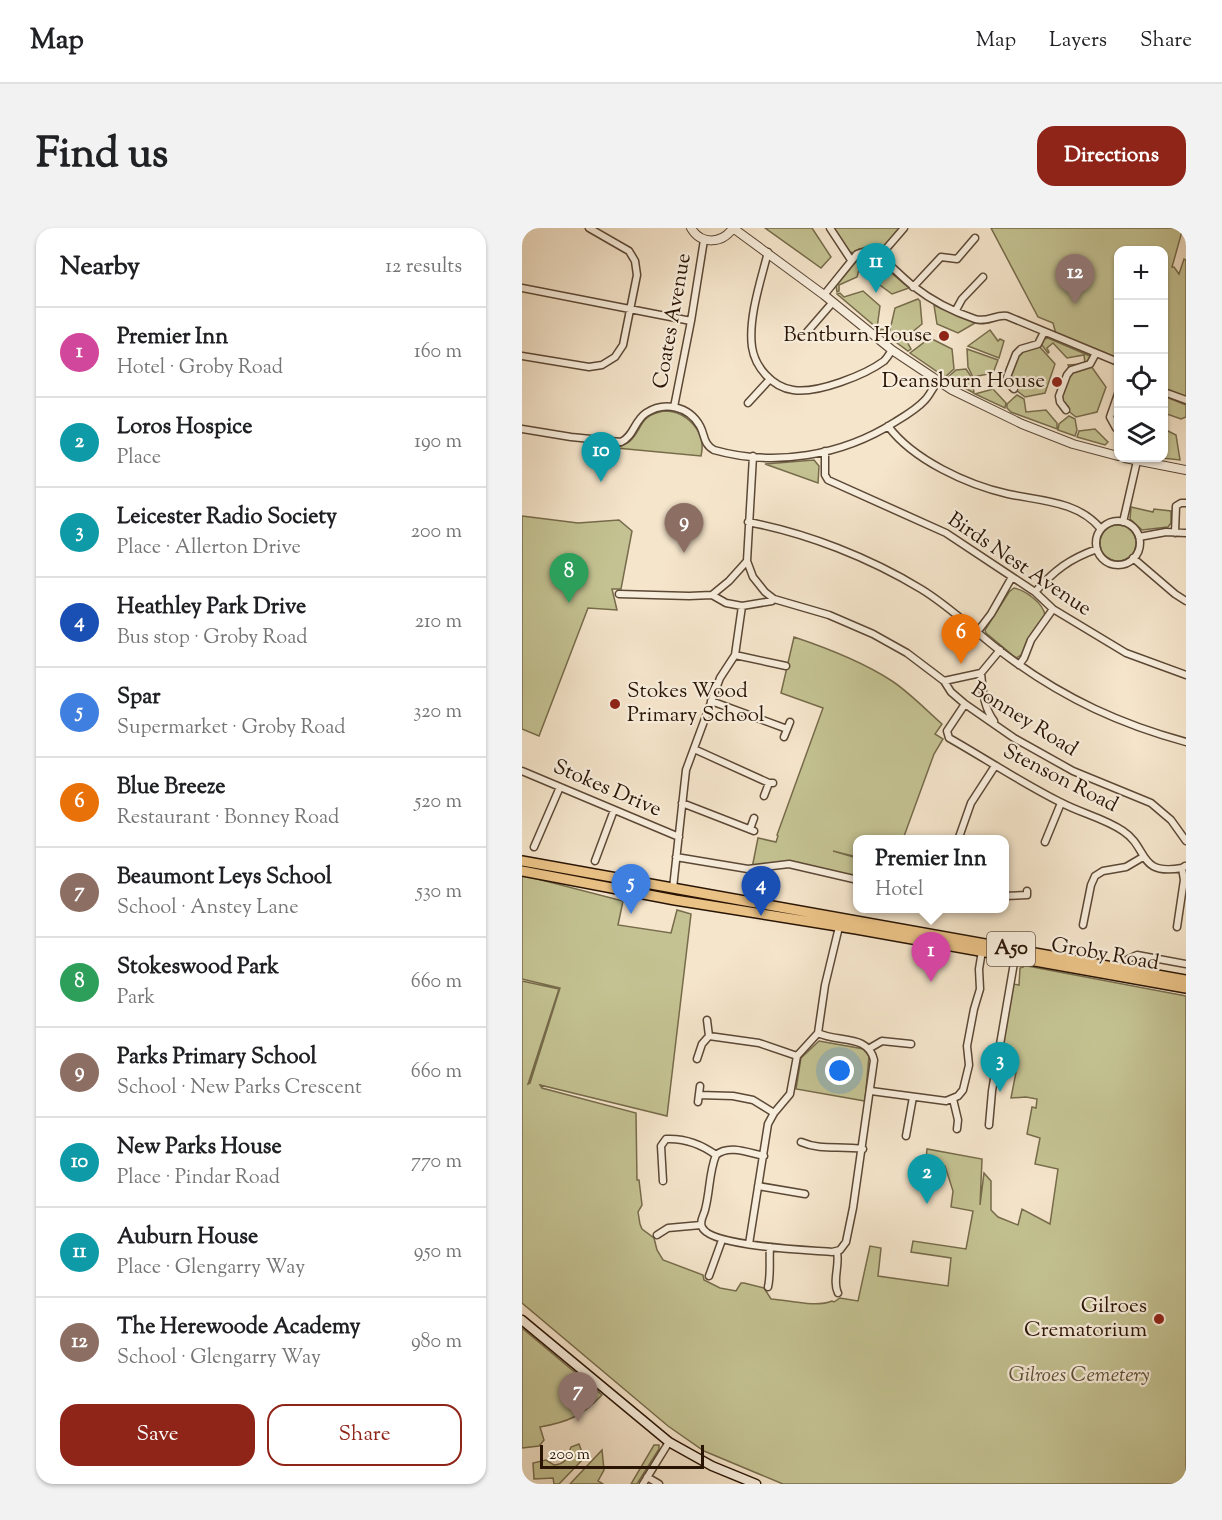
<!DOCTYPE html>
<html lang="en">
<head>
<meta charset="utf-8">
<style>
	:root { --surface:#fff; --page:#f2f2f2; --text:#202124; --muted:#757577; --line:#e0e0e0; --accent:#8f2418 }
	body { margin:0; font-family:"Sorts Mill Goudy",serif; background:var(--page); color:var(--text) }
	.controls { position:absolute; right:18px; top:18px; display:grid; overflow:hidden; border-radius:12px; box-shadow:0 2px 4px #0004 }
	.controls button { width:54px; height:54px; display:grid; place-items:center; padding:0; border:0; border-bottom:2px solid var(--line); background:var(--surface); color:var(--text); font:30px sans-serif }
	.scale { position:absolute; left:18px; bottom:15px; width:164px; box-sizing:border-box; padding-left:6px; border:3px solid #291404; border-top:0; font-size:16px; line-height:21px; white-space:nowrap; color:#291404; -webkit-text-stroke:4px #f8eedd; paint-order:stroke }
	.you { position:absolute; left:318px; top:843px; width:21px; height:21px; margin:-15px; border:4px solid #fff; border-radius:50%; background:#1a73e8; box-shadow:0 0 0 9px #1a73e833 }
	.badge { display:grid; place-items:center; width:39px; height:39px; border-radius:50%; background:var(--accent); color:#fff; font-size:20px; font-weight:700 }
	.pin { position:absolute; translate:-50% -50px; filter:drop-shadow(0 2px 3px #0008) }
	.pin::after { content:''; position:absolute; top:32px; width:21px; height:18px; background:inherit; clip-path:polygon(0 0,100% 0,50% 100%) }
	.popup { position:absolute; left:331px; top:607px; width:156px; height:78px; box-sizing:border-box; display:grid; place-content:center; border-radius:12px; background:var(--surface); filter:drop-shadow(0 2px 4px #0005); font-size:20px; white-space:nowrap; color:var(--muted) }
	.popup b { font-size:22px; color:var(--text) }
	.popup::after { content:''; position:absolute; left:50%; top:100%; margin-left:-12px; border:12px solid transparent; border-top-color:var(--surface) }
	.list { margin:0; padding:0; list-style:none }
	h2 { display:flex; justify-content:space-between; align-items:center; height:78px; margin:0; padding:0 24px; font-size:26px }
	h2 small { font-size:20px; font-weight:400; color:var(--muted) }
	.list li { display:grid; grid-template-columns:39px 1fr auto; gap:18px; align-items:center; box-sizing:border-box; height:90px; padding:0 24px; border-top:2px solid var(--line) }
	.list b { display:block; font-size:22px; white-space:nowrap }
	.list p { margin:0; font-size:20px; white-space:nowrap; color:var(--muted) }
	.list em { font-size:20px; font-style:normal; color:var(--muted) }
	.actions { display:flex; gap:12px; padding:18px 24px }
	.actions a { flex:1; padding:14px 0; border:2px solid var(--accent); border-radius:18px; text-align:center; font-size:21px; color:var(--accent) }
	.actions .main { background:var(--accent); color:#fff }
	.icon { flex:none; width:33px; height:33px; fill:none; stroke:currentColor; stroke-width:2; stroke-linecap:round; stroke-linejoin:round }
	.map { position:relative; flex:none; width:664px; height:1256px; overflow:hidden; border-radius:18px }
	header { display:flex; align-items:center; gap:36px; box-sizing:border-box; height:84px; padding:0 30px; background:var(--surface); border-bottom:2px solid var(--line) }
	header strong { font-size:28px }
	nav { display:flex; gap:33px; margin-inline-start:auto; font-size:21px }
	.intro { display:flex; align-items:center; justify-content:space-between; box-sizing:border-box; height:144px; padding:0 36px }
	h1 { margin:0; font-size:42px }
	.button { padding:15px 27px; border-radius:18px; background:var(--accent); color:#fff; font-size:21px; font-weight:700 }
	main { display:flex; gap:36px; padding:0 36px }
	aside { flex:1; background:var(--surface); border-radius:18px; box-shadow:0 2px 4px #0004 }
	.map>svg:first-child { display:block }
	.green { fill:#c4c292; stroke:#766b4b; stroke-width:1.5 }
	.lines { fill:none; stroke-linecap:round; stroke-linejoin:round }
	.minor-casing { stroke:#5c4836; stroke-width:9 }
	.tertiary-casing { stroke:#5c4836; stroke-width:10 }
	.secondary-casing { stroke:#291404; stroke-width:11 }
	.primary-casing { stroke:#291404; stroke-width:12 }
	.minor { stroke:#f8eedd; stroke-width:6 }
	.tertiary { stroke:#f8eedd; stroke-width:8 }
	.secondary { stroke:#f8eedd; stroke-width:8 }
	.primary { stroke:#eac286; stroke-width:9 }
	.poi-dot { fill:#8f2418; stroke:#f8eedd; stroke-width:2 }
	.labels { text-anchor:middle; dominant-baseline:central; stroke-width:4.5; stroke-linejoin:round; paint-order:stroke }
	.shield { fill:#f8eedd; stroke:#675545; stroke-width:1.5 }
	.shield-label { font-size:20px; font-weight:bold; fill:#291404 }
	.street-label { font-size:21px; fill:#291404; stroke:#f8eedd }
	.poi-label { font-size:21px; fill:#291404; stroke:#f8eedd; text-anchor:end }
	.park-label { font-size:21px; font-style:italic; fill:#5f5136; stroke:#f8eedd }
</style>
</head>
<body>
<header>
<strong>Map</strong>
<nav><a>Map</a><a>Layers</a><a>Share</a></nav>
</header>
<div class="intro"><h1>Find us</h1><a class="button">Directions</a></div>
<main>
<aside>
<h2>Nearby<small>12 results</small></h2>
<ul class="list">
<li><span class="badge" style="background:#d1479c">1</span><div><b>Premier Inn</b><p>Hotel · Groby Road</p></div><em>160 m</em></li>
<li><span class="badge" style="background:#0f9aa8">2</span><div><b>Loros Hospice</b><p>Place</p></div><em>190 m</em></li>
<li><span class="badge" style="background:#0f9aa8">3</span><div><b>Leicester Radio Society</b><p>Place · Allerton Drive</p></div><em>200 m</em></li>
<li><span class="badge" style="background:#1a4fb4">4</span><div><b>Heathley Park Drive</b><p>Bus stop · Groby Road</p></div><em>210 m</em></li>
<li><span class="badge" style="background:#3f7fe0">5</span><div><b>Spar</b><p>Supermarket · Groby Road</p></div><em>320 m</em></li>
<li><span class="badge" style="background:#e8710a">6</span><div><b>Blue Breeze</b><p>Restaurant · Bonney Road</p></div><em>520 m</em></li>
<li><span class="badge" style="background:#8d6e63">7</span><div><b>Beaumont Leys School</b><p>School · Anstey Lane</p></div><em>530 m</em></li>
<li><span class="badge" style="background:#2e9e5b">8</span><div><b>Stokeswood Park</b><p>Park</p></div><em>660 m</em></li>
<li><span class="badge" style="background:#8d6e63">9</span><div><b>Parks Primary School</b><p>School · New Parks Crescent</p></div><em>660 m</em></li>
<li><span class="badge" style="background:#0f9aa8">10</span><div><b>New Parks House</b><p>Place · Pindar Road</p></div><em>770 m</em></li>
<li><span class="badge" style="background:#0f9aa8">11</span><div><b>Auburn House</b><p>Place · Glengarry Way</p></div><em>950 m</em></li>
<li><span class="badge" style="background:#8d6e63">12</span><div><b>The Herewoode Academy</b><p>School · Glengarry Way</p></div><em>980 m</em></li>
</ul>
<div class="actions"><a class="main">Save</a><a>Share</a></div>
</aside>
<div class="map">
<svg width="664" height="1256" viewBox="0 0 664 1256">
	<rect width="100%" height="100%" fill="#f5e5cb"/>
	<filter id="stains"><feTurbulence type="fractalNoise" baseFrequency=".00333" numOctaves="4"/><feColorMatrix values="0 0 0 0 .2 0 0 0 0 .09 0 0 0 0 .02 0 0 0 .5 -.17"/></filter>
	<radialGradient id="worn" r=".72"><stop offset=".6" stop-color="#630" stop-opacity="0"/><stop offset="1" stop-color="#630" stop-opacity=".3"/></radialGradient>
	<path class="green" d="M243 0H290L309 29 299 40Z
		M311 0H378L356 26 347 20 337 21 333 25 328 24Z
		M469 0H661L650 39H652L657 46 662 31 664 32V169L642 160V22H596V131L534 106 531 95 516 89Z
		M346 26 351 29 340 30 335 49 317 57V63L315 64 314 58 338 29Z
		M353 31 387 60 370 66 351 52 350 48Z
		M341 63 358 78 355 100 315 66 318 65 322 69Z
		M396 71 398 73 400 96 383 110 389 121 386 123 356 101 368 102 373 80Z
		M412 77 453 95 436 105 415 96Z
		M468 102 476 113 478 111 482 113 477 130 446 118Z
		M408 110 430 121 432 141 423 149 388 125Z
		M526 110 568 128 569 129 565 136 548 141 546 137 563 136 562 127 545 130 531 115 525 120 527 124 526 125 519 116 522 111Z
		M517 118 533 136 523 165 503 169 494 162 495 157 489 155C487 147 492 131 498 125 502 121 511 122 517 118Z
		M445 121 476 132 471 145 451 149 446 139Z
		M569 138 584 159 575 184 554 189 545 182 546 178 541 177C538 166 542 147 554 143 559 141 564 141 569 138Z
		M444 141 450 150 452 165 425 150 434 142Z
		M471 161 484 175 483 180 453 166Z
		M495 167 502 171 504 184 524 182 535 195V201L489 184 485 180V176Z
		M642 168 664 177V189L659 191 642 185Z
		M142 183C165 183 185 204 179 228L94 220C98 218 103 217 107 214 122 201 115 188 142 183Z
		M547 188 553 191 555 202 553 208 536 202 537 196Z
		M573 201 586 214 583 217 555 209 557 203Z
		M642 201 654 207 658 232 640 230H642Z
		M292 232 297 238 296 255 243 236Z
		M609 279 631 284 632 281 649 283V295L646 299 620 302 608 291Z
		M0 288 56 295 97 292 110 303 99 361H90L95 382 66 380 17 508 0 501Z
		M578 315a18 18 0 1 1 36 0a18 18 0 1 1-36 0Z
		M492 360C503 362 521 375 523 387L510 406 501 426 494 430 464 405 463 402 487 364Z
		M272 409C305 420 341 434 370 453 388 465 404 482 420 496L413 506 421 511 412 526 381 611 336 612 335 629 311 623 335 630V652L268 636 230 640 236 610 254 614 256 608 255 607 301 480 259 465Z
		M0 647 101 673 96 697 149 705 155 682 169 686 145 888 18 857 20 860 114 885 115 952H117L120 977 116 984 118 996 120 1001 132 1010 135 1022 141 1032 181 1047 182 1052 198 1060 214 1063 219 1055H222L242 1060 249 1071C266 1072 294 1080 310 1073L312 1074 318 1070 336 1073 348 1018 359 1020 356 1048 426 1058 429 1030 389 1024 391 1013 444 1021 451 983 429 979 431 963 423 938 404 932 405 921 460 931 458 977 462 945 469 953V982L476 989 496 997 500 981 528 996 536 941 513 936 518 910 505 906 510 879 514 880 515 871 504 869 489 870 495 839 478 833 491 756 497 757 498 740 501 739 500 737 664 768V1256H261L182 1223 146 1198 0 1075V753L37 761 6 856 8 855 38 760 0 751Z
		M297 813 342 821 347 828 343 873 274 861 279 830Z
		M0 1100 80 1167C60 1188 46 1194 18 1199L22 1212 17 1218 0 1220Z
		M57 1216 62 1230 37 1256H32L31 1250 12 1251 11 1235 24 1232 32 1237C45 1236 45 1229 49 1219Z
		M132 1217H137V1221L115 1256H109Z
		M80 1222 82 1242 76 1253 81 1256H48Z"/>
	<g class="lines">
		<g class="minor-casing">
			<path id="minor" d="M308 0 329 32
				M246 24C239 52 226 90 230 119 233 139 250 159 271 162 295 166 343 147 362 133 365 130 368 125 370 122
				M357 29 382 0
				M391 59 419 29 435 31 453 10
				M0 60 169 93
				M302 67 335 26 347 22C363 30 376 46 391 58 409 72 432 84 453 91 465 95 474 86 485 88L596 134
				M434 82 440 71 461 49
				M285 104 311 74
				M0 128 67 139 80 137 93 129 101 117 115 47 113 33 107 23 67 0
				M492 161 487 156 485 149 494 126 499 121 516 116 522 104
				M642 164 664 172
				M226 175 248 151
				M152 179 169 93 182 12
				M544 182 538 174 537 168 545 147 549 142 568 136 574 125
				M366 198C391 232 446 257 486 266 519 273 556 273 579 301
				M594 200 588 189 596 166
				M0 201 49 209 99 214C112 208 112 193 124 185 142 173 167 178 178 198 183 207 181 216 192 222 252 239 320 228 373 194 383 188 395 181 403 172 408 167 411 159 416 153
				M303 223V247L306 252 424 305 513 364 531 381 604 425 664 447
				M231 228 225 333 231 349 243 364 252 371 307 387 351 406 385 425 422 453 429 464 443 476 492 510 551 543 629 575 649 592 664 613
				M574 315a22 22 0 1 1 44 0a22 22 0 1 1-44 0Z
				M226 294C285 305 348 330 399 361 432 381 458 409 489 431 544 471 598 496 664 514
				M601 294 615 233
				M653 305 654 278 659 275H664
				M617 309 644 304 664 305
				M611 330 653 366 664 373
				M513 364C533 342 547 331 575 321
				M97 366 167 368 190 367 204 375 220 378 250 373 252 371
				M190 367 207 353 225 333
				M456 403 469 386 490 349
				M213 427 264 438
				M497 437 502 430 509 412 531 381
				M422 453 459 445
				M189 473 265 501
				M443 476 425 503 427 510C464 531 500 555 538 574 558 585 582 590 601 603 627 620 615 648 660 640
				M472 493C461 478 461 463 459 445L478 422
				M262 509 268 494
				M172 521 247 555H251
				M0 543 157 609
				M242 568 247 555
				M160 575 232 603
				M228 601 232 590
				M436 612 449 575 473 538
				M523 614 539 575
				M12 619 38 559
				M154 629 226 641 267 636 336 652
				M73 633 92 582
				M151 660 164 542 198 450 213 427 220 378
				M482 668 505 667V663
				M561 697 569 657 573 648 581 643 604 639 621 629
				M655 699 662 652 660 640 663 638
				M604 741 606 731 615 727 664 736
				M185 792 187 808
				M187 808 237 815 275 828
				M348 820 360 813 389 816
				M175 831 180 816 187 808
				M349 863 424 873 436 868 441 862 447 837 445 818 452 781 458 761 457 741 460 723
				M177 867 211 868 231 872 252 885
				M431 871 436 892 435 901
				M176 874 178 858
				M467 897 470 863 493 729
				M384 908 391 869
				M279 914C300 923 318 917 341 921
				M242 928C227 925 207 916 194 927 187 944 188 964 183 982 182 987 177 993 180 999 188 1019 288 1022 310 1024L318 1022 324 1014 331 980 352 832C346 806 316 815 296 805
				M141 953 139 918 144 911C163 910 179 916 194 927
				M236 958 283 966
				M135 1007 146 1000 179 997
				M227 1016 246 896 252 885 268 866 275 828 296 805 303 757 317 699 316 695
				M315 1024C318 1037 310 1053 316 1065
				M187 1048 200 1012
				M246 1059C249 1046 247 1032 248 1019
				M125 1249 137 1256
				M121 1256 147 1214"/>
		</g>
		<g class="tertiary-casing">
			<path id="tertiary" d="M169 0C179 17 200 16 211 0
				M211 0 302 67 370 122 430 162 500 196 551 216 596 228
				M603 230 664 242"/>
		</g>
		<g class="secondary-casing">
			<path id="secondary" d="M0 1092 147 1214 190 1238 234 1256"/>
		</g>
		<g class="primary-casing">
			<path id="primary" d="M0 633 664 752
				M0 643 153 672 334 701 664 760"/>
		</g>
		<use href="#minor" class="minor"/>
		<use href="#tertiary" class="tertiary"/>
		<use href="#secondary" class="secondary"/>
		<use href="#primary" class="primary"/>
	</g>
	<g class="poi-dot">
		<circle cx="422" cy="108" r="6"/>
		<circle cx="535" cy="154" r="6"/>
		<circle cx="93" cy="476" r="6"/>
		<circle cx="637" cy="1091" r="6"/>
	</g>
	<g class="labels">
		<rect class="shield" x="465" y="704" width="48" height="34" rx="4.5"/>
		<g class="shield-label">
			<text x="489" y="721">A50</text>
		</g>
		<g class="street-label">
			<text transform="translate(151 93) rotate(-80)">Coates Avenue</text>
			<text transform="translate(497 337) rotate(34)">Birds Nest Avenue</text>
			<text transform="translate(502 492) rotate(32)">Bonney Road</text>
			<text transform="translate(538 551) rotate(27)">Stenson Road</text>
			<text transform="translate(85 561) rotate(23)">Stokes Drive</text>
			<text transform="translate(583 727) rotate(10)">Groby Road</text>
		</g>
		<g class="poi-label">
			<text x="410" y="108">Bentburn House</text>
			<text x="523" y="154">Deansburn House</text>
			<text x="105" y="464" text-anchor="start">Stokes Wood<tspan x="105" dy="24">Primary School</tspan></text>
			<text x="625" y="1079">Gilroes<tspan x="625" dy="24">Crematorium</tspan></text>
		</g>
		<g class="park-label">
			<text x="557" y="1148">Gilroes Cemetery</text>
		</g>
	</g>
	<rect width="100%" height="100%" filter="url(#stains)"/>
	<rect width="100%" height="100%" fill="url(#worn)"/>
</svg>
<div class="controls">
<button>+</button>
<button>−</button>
<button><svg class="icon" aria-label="locate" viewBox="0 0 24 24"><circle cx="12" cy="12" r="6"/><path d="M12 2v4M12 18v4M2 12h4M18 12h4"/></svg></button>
<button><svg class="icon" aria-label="layers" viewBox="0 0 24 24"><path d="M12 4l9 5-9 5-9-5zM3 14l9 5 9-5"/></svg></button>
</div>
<div class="scale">200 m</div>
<div class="you"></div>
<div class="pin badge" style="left:409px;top:754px;background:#d1479c">1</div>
<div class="popup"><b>Premier Inn</b>Hotel</div>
<div class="pin badge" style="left:405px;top:976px;background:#0f9aa8">2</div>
<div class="pin badge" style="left:478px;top:864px;background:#0f9aa8">3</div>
<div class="pin badge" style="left:239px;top:688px;background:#1a4fb4">4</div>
<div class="pin badge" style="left:109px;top:686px;background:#3f7fe0">5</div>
<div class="pin badge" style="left:439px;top:436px;background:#e8710a">6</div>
<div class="pin badge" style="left:56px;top:1194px;background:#8d6e63">7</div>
<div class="pin badge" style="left:47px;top:375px;background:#2e9e5b">8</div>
<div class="pin badge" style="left:162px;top:325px;background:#8d6e63">9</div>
<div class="pin badge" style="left:79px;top:254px;background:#0f9aa8">10</div>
<div class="pin badge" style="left:354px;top:65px;background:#0f9aa8">11</div>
<div class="pin badge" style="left:553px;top:76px;background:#8d6e63">12</div>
</div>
</main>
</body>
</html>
